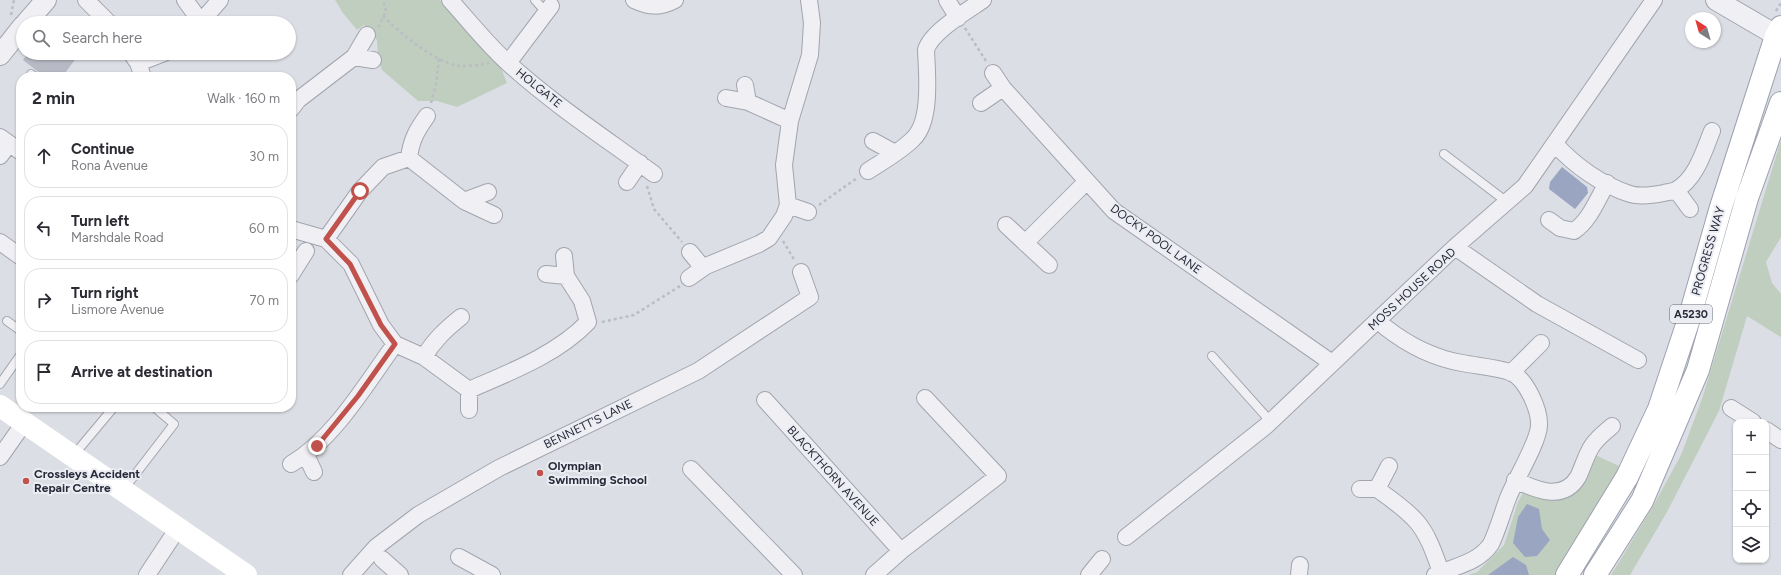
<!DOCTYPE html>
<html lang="en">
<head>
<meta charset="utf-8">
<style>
	:root { --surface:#fff; --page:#f7f7f7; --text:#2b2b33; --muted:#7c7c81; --line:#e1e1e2 }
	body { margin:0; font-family:Figtree,sans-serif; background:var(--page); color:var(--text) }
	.controls { position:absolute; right:12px; bottom:12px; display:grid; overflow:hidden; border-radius:8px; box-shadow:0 1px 3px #0004 }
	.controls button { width:36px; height:36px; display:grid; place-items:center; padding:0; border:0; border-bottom:1px solid var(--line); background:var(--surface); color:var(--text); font:20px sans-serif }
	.compass { position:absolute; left:1685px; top:12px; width:36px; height:36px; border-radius:50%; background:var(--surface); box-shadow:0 1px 3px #0004; rotate:323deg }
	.stop { position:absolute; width:12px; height:12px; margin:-9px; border:3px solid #c0514b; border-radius:50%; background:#fff }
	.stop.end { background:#c0514b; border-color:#fff; box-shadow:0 1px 4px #0008 }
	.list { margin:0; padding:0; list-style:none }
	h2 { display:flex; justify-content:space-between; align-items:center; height:52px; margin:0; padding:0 16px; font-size:17px }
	h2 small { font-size:13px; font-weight:400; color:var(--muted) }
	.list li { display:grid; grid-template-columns:26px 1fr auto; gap:12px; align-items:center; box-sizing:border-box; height:64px; margin:0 8px 8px; padding:0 8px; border:1px solid var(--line); border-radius:16px }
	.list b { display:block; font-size:15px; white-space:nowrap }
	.list p { margin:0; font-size:13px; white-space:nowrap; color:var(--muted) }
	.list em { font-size:13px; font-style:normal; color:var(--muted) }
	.icon { flex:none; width:22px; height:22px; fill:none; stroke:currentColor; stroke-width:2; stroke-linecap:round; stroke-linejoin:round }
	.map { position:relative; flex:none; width:1781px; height:575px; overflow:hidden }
	.search { position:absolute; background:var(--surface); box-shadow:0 1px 3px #0004; left:16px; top:16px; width:280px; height:44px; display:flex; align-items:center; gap:10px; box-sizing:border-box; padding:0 14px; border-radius:22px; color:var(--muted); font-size:15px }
	.panel { position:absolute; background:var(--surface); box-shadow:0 1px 3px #0004; left:16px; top:72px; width:280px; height:340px; border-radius:16px }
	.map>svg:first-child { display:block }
	.green { fill:#bfcebe }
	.water { fill:#9aa5c2 }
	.building { fill:#b7b9c4 }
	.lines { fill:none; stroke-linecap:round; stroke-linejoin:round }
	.service-casing { stroke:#a2a5ae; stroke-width:10 }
	.minor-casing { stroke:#a2a5ae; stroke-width:18 }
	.tertiary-casing { stroke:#a2a5ae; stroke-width:22 }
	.primary-casing { stroke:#9da1b0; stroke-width:24 }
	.path { stroke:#bbbcc4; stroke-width:2.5; stroke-dasharray:3 3; stroke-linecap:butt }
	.service { stroke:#efeff4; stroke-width:8 }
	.minor { stroke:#efeff4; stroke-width:16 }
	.tertiary { stroke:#efeff4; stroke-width:20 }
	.secondary { stroke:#fff; stroke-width:22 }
	.primary { stroke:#fff; stroke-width:22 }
	.route { stroke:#c0514b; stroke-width:5 }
	.poi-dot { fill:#c0514b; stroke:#ebedf3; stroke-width:1.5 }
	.labels { text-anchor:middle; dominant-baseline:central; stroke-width:4; stroke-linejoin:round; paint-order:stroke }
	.shield { fill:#ebedf3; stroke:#626572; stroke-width:1 }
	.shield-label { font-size:11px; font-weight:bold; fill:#282b3a }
	.street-label { font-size:12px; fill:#282b3a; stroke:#ebedf3 }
	.poi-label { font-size:12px; font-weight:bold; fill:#282b3a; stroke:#ebedf3; text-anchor:start }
</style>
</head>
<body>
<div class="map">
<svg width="1781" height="575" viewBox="0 0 1781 575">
	<rect width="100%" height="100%" fill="#dcdee5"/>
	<path class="green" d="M335 0H440L499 63 507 83 457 107 437 101H418L382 70 378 57 377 40 364 25 357 30 343 13Z
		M1781 140V237L1766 262 1772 283 1781 294V337L1747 316 1719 411 1667 512 1630 575H1611L1652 508 1681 455 1702 399Z
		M1589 452 1621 467 1556 575H1468L1477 572 1504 545 1518 502 1527 485 1557 493Z"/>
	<path class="water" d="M1562 167 1587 187 1588 193 1575 209 1549 189 1550 182Z
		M1527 504 1539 509 1542 529 1550 540 1537 556 1525 557 1513 543 1518 517Z
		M1513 557 1526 565 1529 575H1488Z"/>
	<path class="building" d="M28 53H80L62 77H45L23 60Z"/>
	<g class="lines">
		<g class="service-casing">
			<path id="service" d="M535 0 546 12
				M31 74 35 77
				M1444 154 1507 202
				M7 321 21 331
				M1212 356 1271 422
				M0 384 21 354
				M73 456 114 407
				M124 489 174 424 154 407"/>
		</g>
		<g class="minor-casing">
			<path id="minor" d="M86 0 109 23
				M185 0 201 22
				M450 0C469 21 487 44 508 63 553 104 605 138 654 174
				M634 0C649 7 660 8 675 0
				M947 0 958 18
				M200 23 220 0
				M131 53 138 63 143 77
				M354 57 373 60
				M138 63 164 53
				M508 63 551 6
				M993 73 1003 88 1114 211 1332 363
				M745 85 748 102
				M726 98 748 102 790 121
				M981 103 1003 88
				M291 109 298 100 354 57 367 35
				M0 137 21 152
				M873 141 895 153
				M1555 144C1575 166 1602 185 1630 194 1640 197 1654 195 1664 193 1667 192 1672 192 1676 190 1696 179 1704 151 1712 131
				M0 156 9 144
				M409 158 464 201 488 192
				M868 171C883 161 900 152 913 139 932 121 927 74 926 50 931 32 967 11 983 0
				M627 182 640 163
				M1676 190 1690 209
				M464 201 494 215
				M788 205 808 212
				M1549 220 1560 228 1574 231C1590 220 1597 200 1607 183
				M1006 225 1049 265
				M291 229 326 239 351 264 381 325 395 344 424 357 469 390C508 373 558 354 588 322L582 301 566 276 546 274
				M326 239 360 191 383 167 409 158C411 140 417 130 427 116
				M0 242 21 257
				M1025 243 1086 182
				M1455 247 1537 304 1638 360
				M690 252 703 268
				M564 256 566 276
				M291 275 306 251
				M689 278 706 266 759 244 769 238 784 216 788 205 784 165 790 121 810 55 812 23 809 0
				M1385 327C1408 345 1433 358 1462 363 1478 366 1494 367 1510 372 1526 378 1540 410 1539 426 1538 443 1515 480 1508 498 1502 514 1498 529 1491 544 1478 563 1455 566 1435 575
				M424 357C434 340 446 329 461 317
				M1511 373 1541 343
				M469 390V410
				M765 400 901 551
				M1731 408 1753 422
				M1766 430 1781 440
				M306 455 314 472
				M0 457 24 423
				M291 464C334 439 366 384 395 344
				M1389 466 1377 489C1391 499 1406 509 1417 522 1429 536 1435 556 1441 572
				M691 469 794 575
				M1515 480C1536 490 1563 502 1578 477 1583 467 1586 455 1592 446 1597 438 1605 432 1612 426
				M1360 489H1377
				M1126 537 1266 426 1455 247 1525 186 1654 0
				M459 557 492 575
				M382 559 400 575
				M147 575 178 528
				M351 575 376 547 418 515 499 468 698 371 810 297 801 272
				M874 575 901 551 998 476 925 398
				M1089 575 1102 559
				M1299 575 1300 565"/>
		</g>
		<g class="tertiary-casing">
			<path id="tertiary" d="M1716 0 1781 38
				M26 23 46 0
				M0 55 23 26"/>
		</g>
		<g class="primary-casing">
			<path id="primary" d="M1567 575 1627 477 1659 409 1690 316 1721 207 1776 36 1781 27
				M1595 575 1642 501 1698 370 1747 198 1781 103"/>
		</g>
		<path class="path" d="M1776 11 1781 3
			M11 15 14 0
			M383 16C399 32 438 65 461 66 470 66 480 65 489 63
			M378 27 386 11 383 0
			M965 28 986 61
			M431 103 436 84 439 58
			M647 186 654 209 682 242
			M819 205 857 178
			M783 241 795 261
			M602 322 634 315 680 286"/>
		<use href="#service" class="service"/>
		<use href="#minor" class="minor"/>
		<use href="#tertiary" class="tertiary"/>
		<path class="secondary" d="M0 406 246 575"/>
		<use href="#primary" class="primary"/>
	</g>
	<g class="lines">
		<path class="route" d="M317 446 358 396 395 344 381 325 350 264 326 239 360 191"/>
	</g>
	<g class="poi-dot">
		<circle cx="540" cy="473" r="4"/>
		<circle cx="26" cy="481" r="4"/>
	</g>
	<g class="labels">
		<rect class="shield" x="1670" y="305" width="42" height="18" rx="3"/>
		<g class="shield-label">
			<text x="1691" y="314">A5230</text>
		</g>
		<g class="street-label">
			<text transform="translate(539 88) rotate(39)">HOLGATE</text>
			<text transform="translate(1156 239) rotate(36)">DOCKY POOL LANE</text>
			<text transform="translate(1708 251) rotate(-74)">PROGRESS WAY</text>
			<text transform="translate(1412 289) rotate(-43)">MOSS HOUSE ROAD</text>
			<text transform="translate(588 424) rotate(-26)">BENNETT'S LANE</text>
			<text transform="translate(833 476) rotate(48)">BLACKTHORN AVENUE</text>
		</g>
		<g class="poi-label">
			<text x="548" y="466">Olympian<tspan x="548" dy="14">Swimming School</tspan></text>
			<text x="34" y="474">Crossleys Accident<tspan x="34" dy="14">Repair Centre</tspan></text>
		</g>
	</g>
</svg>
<div class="controls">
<button>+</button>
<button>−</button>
<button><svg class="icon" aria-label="locate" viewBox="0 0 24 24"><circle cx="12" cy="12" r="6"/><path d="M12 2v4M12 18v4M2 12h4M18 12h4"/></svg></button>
<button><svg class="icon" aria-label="layers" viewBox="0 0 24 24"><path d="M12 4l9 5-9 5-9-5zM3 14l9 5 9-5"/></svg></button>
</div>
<svg class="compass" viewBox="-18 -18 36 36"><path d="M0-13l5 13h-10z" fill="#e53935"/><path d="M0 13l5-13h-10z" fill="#7c7c81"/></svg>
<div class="stop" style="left:360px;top:191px"></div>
<div class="stop end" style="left:317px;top:446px"></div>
<div class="search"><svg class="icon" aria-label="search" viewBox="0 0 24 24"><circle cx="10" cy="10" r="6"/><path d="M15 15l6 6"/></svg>Search here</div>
<section class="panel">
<h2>2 min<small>Walk · 160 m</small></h2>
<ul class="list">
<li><svg class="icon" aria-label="ahead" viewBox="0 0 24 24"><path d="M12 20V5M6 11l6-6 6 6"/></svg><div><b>Continue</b><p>Rona Avenue</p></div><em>30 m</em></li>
<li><svg class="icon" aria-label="left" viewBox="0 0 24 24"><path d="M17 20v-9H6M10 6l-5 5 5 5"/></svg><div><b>Turn left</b><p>Marshdale Road</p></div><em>60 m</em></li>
<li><svg class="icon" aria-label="right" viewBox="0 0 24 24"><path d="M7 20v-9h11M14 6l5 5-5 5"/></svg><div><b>Turn right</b><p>Lismore Avenue</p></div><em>70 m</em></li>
<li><svg class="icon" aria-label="arrive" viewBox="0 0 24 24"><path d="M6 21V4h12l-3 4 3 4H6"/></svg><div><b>Arrive at destination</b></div></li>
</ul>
</section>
</div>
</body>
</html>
